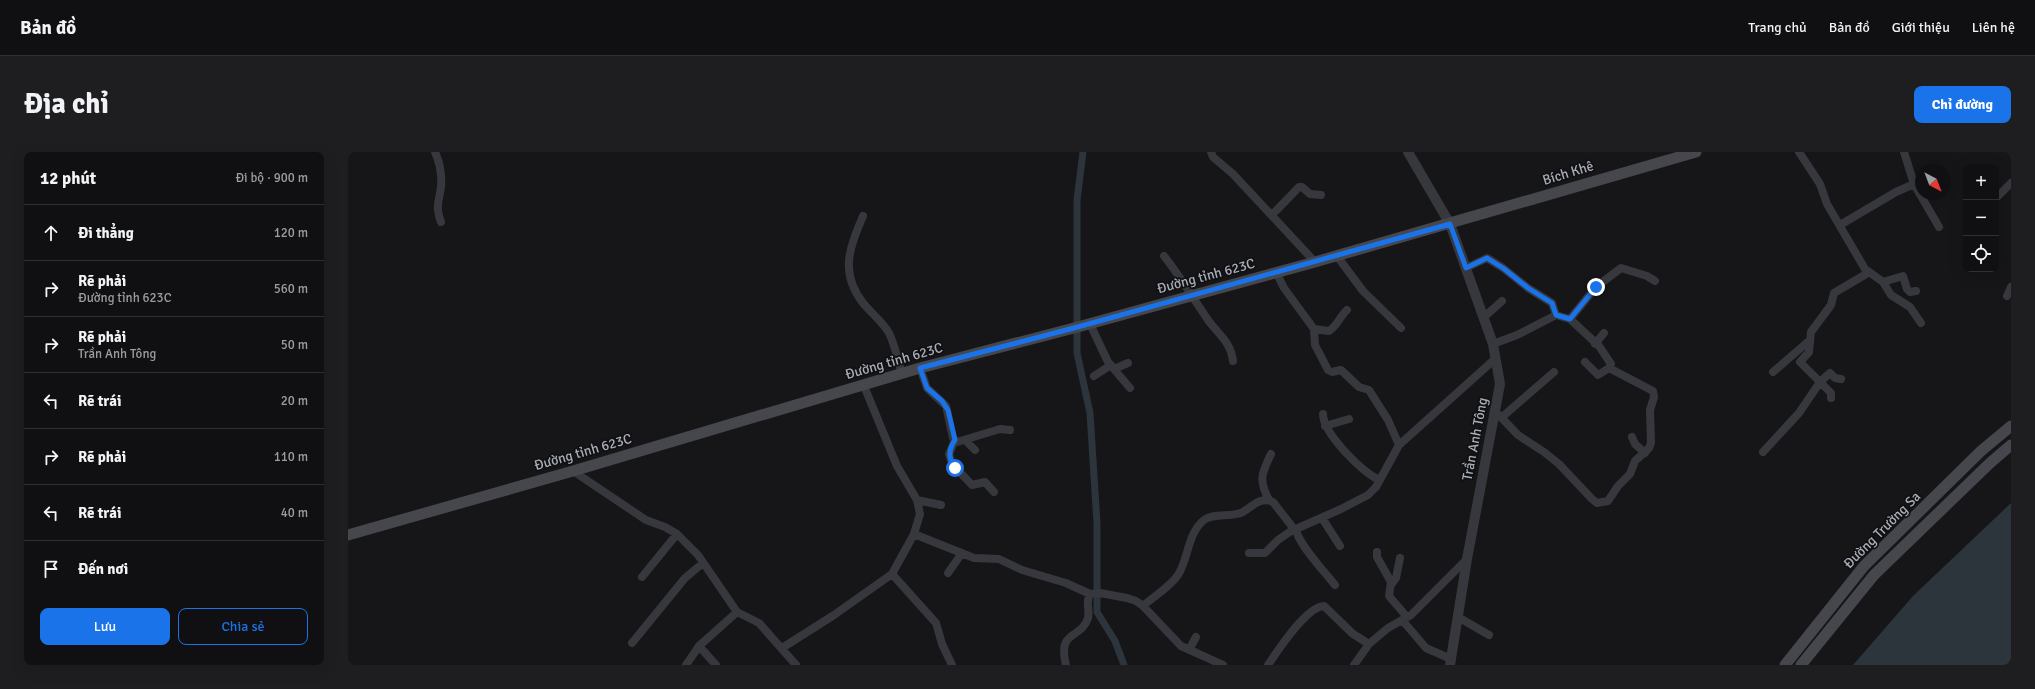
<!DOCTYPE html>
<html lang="vi">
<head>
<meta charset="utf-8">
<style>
	:root { --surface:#101012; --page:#1e1e20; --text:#f1f3f6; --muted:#9c9d9f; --line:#303032; --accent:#1a73e8 }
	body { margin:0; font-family:Signika,sans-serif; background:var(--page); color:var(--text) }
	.controls { position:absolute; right:12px; top:12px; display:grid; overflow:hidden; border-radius:8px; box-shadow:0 4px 16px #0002 }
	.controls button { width:36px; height:36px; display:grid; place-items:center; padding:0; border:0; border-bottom:1px solid var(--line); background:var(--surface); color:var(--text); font:20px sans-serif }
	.compass { position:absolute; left:1567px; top:12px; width:36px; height:36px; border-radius:50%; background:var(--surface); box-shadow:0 4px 16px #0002; rotate:138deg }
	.stop { position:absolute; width:12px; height:12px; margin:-9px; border:3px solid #1a73e8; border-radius:50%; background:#fff }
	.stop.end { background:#1a73e8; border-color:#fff; box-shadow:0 1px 4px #0008 }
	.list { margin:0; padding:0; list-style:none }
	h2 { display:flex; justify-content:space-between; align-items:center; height:52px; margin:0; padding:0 16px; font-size:17px }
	h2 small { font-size:13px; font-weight:400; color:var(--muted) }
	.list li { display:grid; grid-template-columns:26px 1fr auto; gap:12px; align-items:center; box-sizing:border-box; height:56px; padding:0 16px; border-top:1px solid var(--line) }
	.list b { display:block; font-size:15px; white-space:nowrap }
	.list p { margin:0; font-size:13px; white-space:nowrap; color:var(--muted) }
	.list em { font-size:13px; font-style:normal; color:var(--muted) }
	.actions { display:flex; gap:8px; padding:12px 16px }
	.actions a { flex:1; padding:9px 0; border:1px solid var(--accent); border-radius:8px; text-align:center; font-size:14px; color:var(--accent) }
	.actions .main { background:var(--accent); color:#fff }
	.icon { flex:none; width:22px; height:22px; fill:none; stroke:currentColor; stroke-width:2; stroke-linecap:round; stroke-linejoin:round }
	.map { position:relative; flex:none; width:1663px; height:513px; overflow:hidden; border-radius:8px }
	header { display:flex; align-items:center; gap:24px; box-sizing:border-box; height:56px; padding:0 20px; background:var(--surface); border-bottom:1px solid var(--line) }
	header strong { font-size:19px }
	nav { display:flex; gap:22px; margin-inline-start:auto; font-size:14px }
	.intro { display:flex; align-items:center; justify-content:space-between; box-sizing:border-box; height:96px; padding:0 24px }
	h1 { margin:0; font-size:28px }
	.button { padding:10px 18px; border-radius:8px; background:var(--accent); color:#fff; font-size:14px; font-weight:700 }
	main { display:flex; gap:24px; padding:0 24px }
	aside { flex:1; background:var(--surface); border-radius:8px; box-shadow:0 4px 16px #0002 }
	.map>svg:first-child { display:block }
	.water { fill:#2c353c }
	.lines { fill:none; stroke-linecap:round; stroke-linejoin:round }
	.canal { stroke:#2c353c; stroke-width:7 }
	.minor { stroke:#37383d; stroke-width:8 }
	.tertiary { stroke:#37383d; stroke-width:10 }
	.secondary { stroke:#45474d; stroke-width:11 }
	.route { stroke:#1a73e8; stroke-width:5 }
	.labels { text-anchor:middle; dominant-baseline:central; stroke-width:3.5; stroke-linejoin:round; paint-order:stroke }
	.street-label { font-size:14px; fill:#a8adb8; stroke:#111113 }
</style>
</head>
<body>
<header>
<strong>Bản đồ</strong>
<nav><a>Trang chủ</a><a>Bản đồ</a><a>Giới thiệu</a><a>Liên hệ</a></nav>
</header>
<div class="intro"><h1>Địa chỉ</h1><a class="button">Chỉ đường</a></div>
<main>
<aside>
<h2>12 phút<small>Đi bộ · 900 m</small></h2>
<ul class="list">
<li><svg class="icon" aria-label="ahead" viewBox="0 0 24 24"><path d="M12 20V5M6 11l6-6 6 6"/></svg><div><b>Đi thẳng</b></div><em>120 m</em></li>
<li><svg class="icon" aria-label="right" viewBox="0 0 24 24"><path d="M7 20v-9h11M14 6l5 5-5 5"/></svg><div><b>Rẽ phải</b><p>Đường tỉnh 623C</p></div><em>560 m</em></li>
<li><svg class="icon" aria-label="right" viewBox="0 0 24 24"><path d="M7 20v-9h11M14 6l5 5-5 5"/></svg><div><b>Rẽ phải</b><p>Trần Anh Tông</p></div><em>50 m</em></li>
<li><svg class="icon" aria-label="left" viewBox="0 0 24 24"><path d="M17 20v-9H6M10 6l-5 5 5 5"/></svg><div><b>Rẽ trái</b></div><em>20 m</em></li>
<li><svg class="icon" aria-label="right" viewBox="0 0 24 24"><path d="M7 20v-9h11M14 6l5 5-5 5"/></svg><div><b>Rẽ phải</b></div><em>110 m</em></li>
<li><svg class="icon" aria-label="left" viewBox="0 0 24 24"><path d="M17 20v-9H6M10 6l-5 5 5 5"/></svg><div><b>Rẽ trái</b></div><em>40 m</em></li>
<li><svg class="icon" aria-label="arrive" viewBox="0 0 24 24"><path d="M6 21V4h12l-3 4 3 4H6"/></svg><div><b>Đến nơi</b></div></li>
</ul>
<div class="actions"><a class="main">Lưu</a><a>Chia sẻ</a></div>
</aside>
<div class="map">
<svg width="1663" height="513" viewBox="0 0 1663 513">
	<rect width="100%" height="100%" fill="#161618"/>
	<path class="water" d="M1663 351V513H1505L1565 444Z"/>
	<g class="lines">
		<path class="canal" d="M735 0 729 48V201L742 261 749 371V460L767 489 776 513"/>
		<path class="minor" d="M87 0C92 11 94 23 93 35 91 50 87 54 93 70
			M863 0 865 5 885 22 967 110
			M1451 0 1472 32 1479 52 1517 117 1535 130 1543 143 1562 155 1573 171
			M1556 0 1566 32 1591 75
			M1648 46 1663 31
			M924 63 951 35H954L962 42 973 43
			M515 64C502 95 491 120 515 151 523 161 534 169 541 181 547 193 550 209 554 222
			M1492 73 1548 40 1566 32
			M816 104C832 124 845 146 860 168 870 182 883 190 885 209
			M989 104 1015 139 1053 176
			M1118 116 1139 106 1155 116 1180 136 1204 151 1208 163 1222 167 1251 194 1263 212 1261 216 1250 223 1237 210
			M928 120 936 136 966 177 967 193 980 218 984 220 993 218 1011 235 1021 238 1040 268 1051 293
			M1535 130 1555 124 1559 137 1562 140 1568 139
			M1659 144 1663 135
			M1135 166 1154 149
			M1222 167 1248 135 1273 116 1299 124 1307 129
			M742 172 760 210 782 236
			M966 177 981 179C990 173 992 164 999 158
			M1145 192 1169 183 1208 163
			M1247 192 1256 181
			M572 216 579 236 598 254 605 286 609 290 652 277 662 278
			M766 217 780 211
			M1425 220 1462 188
			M746 224 763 213
			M1483 246V241L1472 230 1482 221 1487 226 1493 227
			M1147 259 1170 283 1196 300 1211 312 1244 347 1249 351 1260 349 1270 334 1282 322 1287 309 1301 296 1303 291 1302 258 1306 245 1305 239 1261 216
			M975 262C975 281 1015 322 1032 328
			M1153 266 1206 220
			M977 274 1001 267
			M1284 285 1287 292 1297 301
			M607 288 601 302 604 312 624 333 637 330 646 340
			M617 288 627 298
			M1415 300 1451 261 1472 230 1452 210 1461 200 1463 180 1483 153 1486 141 1520 121
			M225 319 298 368 317 375 329 382 350 403 389 460 411 471 448 513
			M569 348 593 353
			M921 348C910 328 914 321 923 302
			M974 366 992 394
			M948 377C949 391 978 421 987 433
			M566 382 626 406 651 407 674 418 718 431 742 442 752 441 779 446 788 449 795 454 833 494 875 513
			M1029 400V405L1043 430 1041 444 1059 465
			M901 401H917L930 388 946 377
			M600 421 614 401
			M544 422 588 471 594 492 604 513
			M294 425 329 382
			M1043 433 1048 426 1052 406
			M795 454C806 444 822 435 830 423 841 406 839 382 856 368 866 360 884 366 895 360 905 354 913 344 925 350L946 377H948L993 357 1020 343 1028 335 1051 293 1147 207
			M1110 465 1141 483
			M1055 469 1078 496 1103 507
			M284 491 337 426 355 411
			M351 494 368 513
			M434 496 486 463 544 422 566 382 572 362 569 348 549 314 516 234
			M841 498 848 485
			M338 513 351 494 389 460
			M718 513C709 477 733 488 740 466 742 457 737 450 742 442
			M920 513C930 498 958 455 976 454L1005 482 1021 492 1040 476 1063 463 1119 407
			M1006 513 1021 492"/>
		<path class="tertiary" d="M1060 0 1102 72 1145 192 1152 232 1119 407 1102 513"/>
		<path class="secondary" d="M0 383 225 319 572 216 726 176 967 110 1348 0
			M1437 513 1516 414 1633 299 1663 274
			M1453 513 1526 423 1642 311 1663 293"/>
	</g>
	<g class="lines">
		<path class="route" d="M607 316C600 307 600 298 607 288L600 258 594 249 579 236 572 216 726 176 1102 72 1118 116 1139 106 1155 116 1180 136 1204 151 1208 163 1222 167 1248 135"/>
	</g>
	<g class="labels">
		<g class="street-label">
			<text transform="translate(1220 21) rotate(-17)">Bích Khê</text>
			<text transform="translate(858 124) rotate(-15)">Đường tỉnh 623C</text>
			<text transform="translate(546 209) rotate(-16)">Đường tỉnh 623C</text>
			<text transform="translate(1127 287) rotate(-79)">Trần Anh Tông</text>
			<text transform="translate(235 300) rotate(-16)">Đường tỉnh 623C</text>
			<text transform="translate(1534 378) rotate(-45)">Đường Trường Sa</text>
		</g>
	</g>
</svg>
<div class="controls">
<button>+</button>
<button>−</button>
<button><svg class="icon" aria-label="locate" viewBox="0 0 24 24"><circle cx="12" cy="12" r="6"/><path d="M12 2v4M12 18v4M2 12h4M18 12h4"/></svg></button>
</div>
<svg class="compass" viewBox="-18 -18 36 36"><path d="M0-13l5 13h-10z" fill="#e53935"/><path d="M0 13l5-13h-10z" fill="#9c9d9f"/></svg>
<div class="stop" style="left:607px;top:316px"></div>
<div class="stop end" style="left:1248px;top:135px"></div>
</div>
</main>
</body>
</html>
